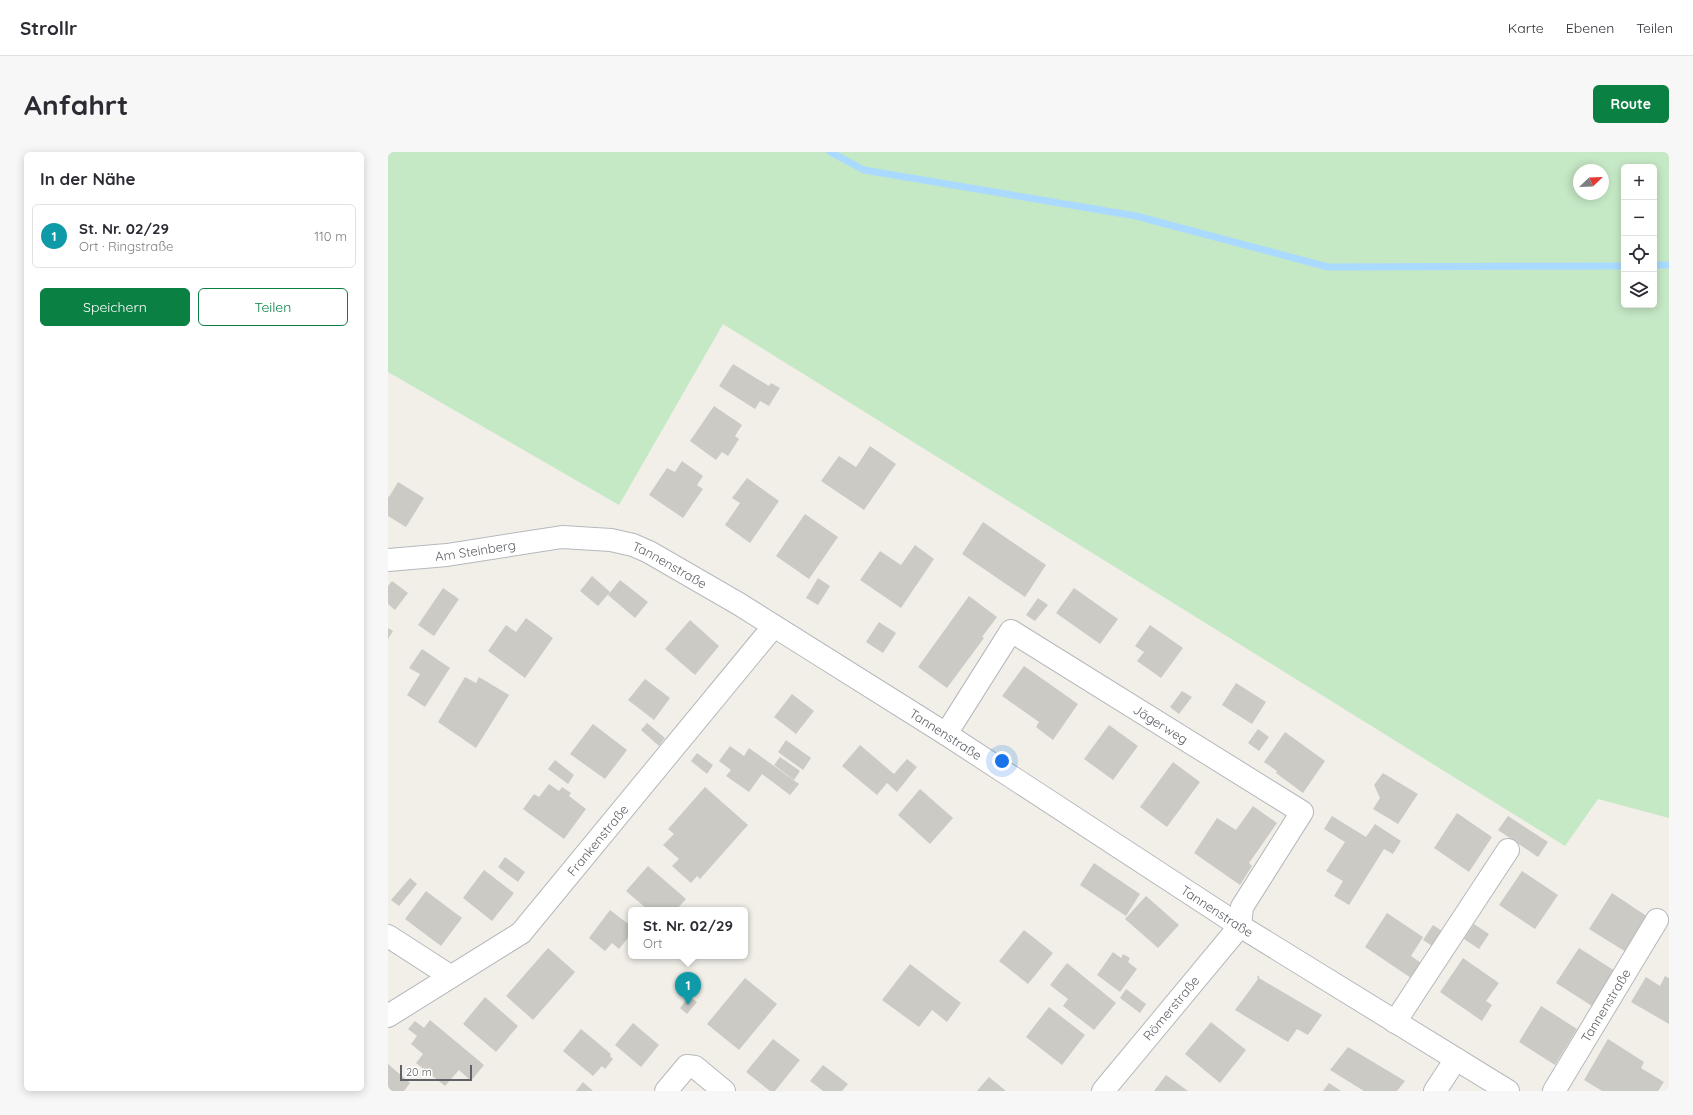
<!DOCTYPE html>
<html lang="de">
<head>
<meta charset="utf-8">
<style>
	:root { --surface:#fff; --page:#f7f7f7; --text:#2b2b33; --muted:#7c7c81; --line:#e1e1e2; --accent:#0b8043 }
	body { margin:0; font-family:Quicksand,sans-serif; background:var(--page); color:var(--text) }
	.controls { position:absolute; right:12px; top:12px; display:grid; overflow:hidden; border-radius:6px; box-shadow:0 2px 10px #0003 }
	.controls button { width:36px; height:36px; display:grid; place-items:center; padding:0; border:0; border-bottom:1px solid var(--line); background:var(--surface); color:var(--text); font:20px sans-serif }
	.compass { position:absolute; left:1185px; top:12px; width:36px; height:36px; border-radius:50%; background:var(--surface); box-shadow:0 2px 10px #0003; rotate:67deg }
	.scale { position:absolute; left:12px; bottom:10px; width:72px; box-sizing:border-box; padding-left:4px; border:2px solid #5f6368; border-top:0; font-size:11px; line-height:14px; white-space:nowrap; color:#5f6368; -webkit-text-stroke:3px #fff; paint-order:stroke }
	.you { position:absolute; left:614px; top:609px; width:14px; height:14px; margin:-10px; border:3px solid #fff; border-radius:50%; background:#1a73e8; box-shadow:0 0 0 6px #1a73e833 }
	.badge { display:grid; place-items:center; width:26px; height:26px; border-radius:50%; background:var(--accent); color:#fff; font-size:13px; font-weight:700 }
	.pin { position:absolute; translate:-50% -33px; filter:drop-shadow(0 1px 2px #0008) }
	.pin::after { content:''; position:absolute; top:21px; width:14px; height:12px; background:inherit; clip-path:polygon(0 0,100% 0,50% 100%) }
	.popup { position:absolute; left:240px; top:755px; width:120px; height:52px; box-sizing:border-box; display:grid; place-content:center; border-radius:6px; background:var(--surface); filter:drop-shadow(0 1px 3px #0005); font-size:13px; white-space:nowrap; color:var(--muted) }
	.popup b { font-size:15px; color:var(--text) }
	.popup::after { content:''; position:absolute; left:50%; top:100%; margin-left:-8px; border:8px solid transparent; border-top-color:var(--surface) }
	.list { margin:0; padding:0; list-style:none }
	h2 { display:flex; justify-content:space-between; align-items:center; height:52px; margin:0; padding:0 16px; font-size:17px }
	h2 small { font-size:13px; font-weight:400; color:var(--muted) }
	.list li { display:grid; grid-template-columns:26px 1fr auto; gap:12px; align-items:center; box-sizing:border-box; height:64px; margin:0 8px 8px; padding:0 8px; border:1px solid var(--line); border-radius:6px }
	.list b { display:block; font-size:15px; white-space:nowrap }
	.list p { margin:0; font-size:13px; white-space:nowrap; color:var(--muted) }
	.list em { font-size:13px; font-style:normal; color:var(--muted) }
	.actions { display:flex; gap:8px; padding:12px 16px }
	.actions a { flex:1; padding:9px 0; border:1px solid var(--accent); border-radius:6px; text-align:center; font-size:14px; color:var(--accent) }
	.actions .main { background:var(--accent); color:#fff }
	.icon { flex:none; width:22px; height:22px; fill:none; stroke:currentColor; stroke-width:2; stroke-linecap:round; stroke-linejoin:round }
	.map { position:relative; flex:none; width:1281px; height:939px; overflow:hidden; border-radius:6px }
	header { display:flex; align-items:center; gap:24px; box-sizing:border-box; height:56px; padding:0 20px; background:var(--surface); border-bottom:1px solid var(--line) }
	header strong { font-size:19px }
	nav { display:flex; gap:22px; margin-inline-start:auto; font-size:14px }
	.intro { display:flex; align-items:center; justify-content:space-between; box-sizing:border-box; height:96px; padding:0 24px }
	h1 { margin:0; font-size:28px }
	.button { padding:10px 18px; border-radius:6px; background:var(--accent); color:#fff; font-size:14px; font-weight:700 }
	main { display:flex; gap:24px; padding:0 24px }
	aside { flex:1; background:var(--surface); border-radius:6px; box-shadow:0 2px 10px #0003 }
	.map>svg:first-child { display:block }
	.green { fill:#c5e8c5; fill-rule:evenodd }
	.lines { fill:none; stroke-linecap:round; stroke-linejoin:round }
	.stream { stroke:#aadaff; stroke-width:7 }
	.building { fill:#cccac5 }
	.minor-casing { stroke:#b5b8bc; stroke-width:24 }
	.minor { stroke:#fff; stroke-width:22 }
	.labels { text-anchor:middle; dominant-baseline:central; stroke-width:3.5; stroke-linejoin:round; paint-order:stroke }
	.street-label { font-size:13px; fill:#5f6368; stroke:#fff }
</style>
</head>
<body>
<header>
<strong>Strollr</strong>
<nav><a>Karte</a><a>Ebenen</a><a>Teilen</a></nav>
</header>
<div class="intro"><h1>Anfahrt</h1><a class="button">Route</a></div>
<main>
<aside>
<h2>In der Nähe<small></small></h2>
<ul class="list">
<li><span class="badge" style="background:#0f9aa8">1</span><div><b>St. Nr. 02/29</b><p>Ort · Ringstraße</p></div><em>110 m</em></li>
</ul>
<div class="actions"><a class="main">Speichern</a><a>Teilen</a></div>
</aside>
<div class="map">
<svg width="1281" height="939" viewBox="0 0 1281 939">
	<rect width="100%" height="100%" fill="#f1efe8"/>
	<path class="green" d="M0 0H1281V666L1210 647 1177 694 335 172 231 353 0 220ZM1236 15H1266V153H1236ZM1191 18H1215V42H1191Z"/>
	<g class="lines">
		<path class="stream" d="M442 0 476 18 748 64 940 115 1236 114
			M1266 113H1281"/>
	</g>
	<path class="building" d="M345 212 381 234 383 231 392 236 381 254 372 249 367 257 331 234Z
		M326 254 354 273 347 284 351 287 340 304 334 300 328 308 302 289Z
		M482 294 508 312 476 358 433 329 451 304 468 315Z
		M294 309 315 324 309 333 315 337 295 366 261 343 279 316 287 320Z
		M359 326 391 349 362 391 337 373 352 351 344 346Z
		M10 330 36 346 18 375 0 364V344L1 345Z
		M417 362 450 385 421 427 388 404Z
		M595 370 658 413 637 445 574 402Z
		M527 393 546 407 513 456 472 428 492 399 513 413Z
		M204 424 222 440 210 454 192 439Z
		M430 426 442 434 430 453 418 446Z
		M232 428 260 450 247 466 220 443Z
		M4 429 20 441 7 458 0 452V434Z
		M55 436 71 447 46 484 30 473Z
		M686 436 730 467 712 492 668 461Z
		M581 444 609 465 594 485 596 486 559 536 530 515Z
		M650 446 660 453 647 469 638 463Z
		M138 466 165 486 137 526 100 499 118 473 128 480Z
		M302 468 331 494 307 523 277 497Z
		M491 470 508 481 495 501 478 490Z
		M762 473 795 496 773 526 749 509 756 500 747 494Z
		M0 476 5 479 0 487Z
		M34 497 62 516 37 555 19 543 32 522 21 516Z
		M636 514 690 552 665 588 648 575 651 570 614 544Z
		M77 525 88 531 91 525 121 543 88 596 50 570Z
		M257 527 282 546 266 568 240 548Z
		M848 531 878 550 864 572 834 553Z
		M794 539 804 545 791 562 782 555Z
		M404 542 426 559 408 582 386 565Z
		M259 571 277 586 271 594 253 578Z
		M205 572 239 598 217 627 182 602Z
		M721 573 750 594 725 628 696 607Z
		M870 577 881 585 871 599 860 591Z
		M897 580 937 609 915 641 888 621 889 619 876 610Z
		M398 588 423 606 415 618 390 600Z
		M472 593 506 622 519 607 529 615 509 640 499 631 489 643 454 614Z
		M342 594 356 604 361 596 411 632 402 643 374 622 361 640 338 624 343 618 331 609Z
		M309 601 325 613 319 622 303 609Z
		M392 605 412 619 406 628 386 613Z
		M167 608 186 623 180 632 160 617Z
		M785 610 812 630 779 675 752 655Z
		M995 621 1030 642 1010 672 985 657 992 646 986 633Z
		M161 632 171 639 174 635 183 641 181 644 198 657 176 687 135 657 146 642 151 645Z
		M317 635 360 673 312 727 309 724 303 731 284 714 291 707 275 693 286 682 280 677Z
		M532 637 565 666 542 692 510 663Z
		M865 654 889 671 861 711 864 714 852 733 806 701 829 666 848 678Z
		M1069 661 1104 685 1081 720 1046 696Z
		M944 664 978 685 987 672 1013 689 1005 702 996 697 961 753 946 744 955 729 938 719 957 690 936 677Z
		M1120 664 1160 690 1150 705 1110 678Z
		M117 705 137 720 130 730 110 715Z
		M706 711 752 742 738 764 692 733Z
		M260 714 298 747 288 758H260L238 739Z
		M96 718 126 741 104 769 75 746Z
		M1134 719 1170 743 1147 777 1111 753Z
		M22 726 29 732 11 754 3 748Z
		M38 739 74 766 53 794 17 767Z
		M1224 741 1260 765 1238 800 1201 777Z
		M758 744 791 773 770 796 737 767Z
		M222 758 243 774V782L231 797 224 791 217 799 201 786Z
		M999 761 1035 785 1023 804 1036 813 1026 828 977 795Z
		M1086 772 1101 782 1091 797 1076 787Z
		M1045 773 1060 783 1050 798 1035 788Z
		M636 778 665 801 640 832 611 809Z
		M160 796 187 820 145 868 118 844Z
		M1191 796 1227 819 1204 854 1168 831Z
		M725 800 733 806 735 802 742 806 740 810 749 817 732 840 709 823Z
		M1075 806 1111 831 1098 849 1104 853 1094 869 1052 840Z
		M679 811 728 851 706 878 675 854 680 847 662 833Z
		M522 812 573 851 559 870 544 858 531 875 494 848Z
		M871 823V826L934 863 920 883 909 877 900 890 847 858 870 827 869 825Z
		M1277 824 1281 826V872L1243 850 1258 825 1272 834Z
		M357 826 389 852 351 898 319 872Z
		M738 837 758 852 752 861 732 846Z
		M301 844 309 850 299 862 292 856Z
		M97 845 130 874 108 900 75 872Z
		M1153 854 1189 877 1167 913 1131 890Z
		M661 855 697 883 674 913 638 885Z
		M42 868 96 913 83 929 71 918 57 934 28 911 35 902 23 892 29 884 20 877 27 869 36 876Z
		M823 870 858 898 832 931 797 902Z
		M245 871 271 893 253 915 227 893Z
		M193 877 223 902 222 904 225 907 217 917 214 914 205 924 175 899Z
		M385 887 412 908 387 939H382L358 920Z
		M1220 887 1256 910 1253 916 1276 930 1270 939H1214L1196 928Z
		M960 895 1017 929 1009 939H976L942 918Z
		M0 912 22 931 16 939H0Z
		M435 913 460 932 454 939H435L422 929Z
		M778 923 800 939H766Z
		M601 925 618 939H589Z
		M195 930 205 939H188Z
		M941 931 953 939H935Z"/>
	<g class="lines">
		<g class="minor-casing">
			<g id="minor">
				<path id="s1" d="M0 408 59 403 174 385 223 388 245 393 261 400 351 452 558 582 852 774 1120 939"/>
				<path id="s2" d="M558 582 623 479 914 660 854 755 852 774 715 939"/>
				<path d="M0 784 62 824"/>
				<path id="s3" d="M0 864 133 781 385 475"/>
				<path d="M1007 870 1120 698"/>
				<path d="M278 939 299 914 307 915 336 939"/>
				<path d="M1047 939 1068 907"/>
				<path id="s4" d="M1166 939 1269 768"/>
			</g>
		</g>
		<use href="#minor" class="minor"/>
	</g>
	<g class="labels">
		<g class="street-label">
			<text stroke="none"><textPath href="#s1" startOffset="88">Am Steinberg</textPath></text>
			<text stroke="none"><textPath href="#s1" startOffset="289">Tannenstraße</textPath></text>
			<text stroke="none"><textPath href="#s2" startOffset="298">Jägerweg</textPath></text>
			<text stroke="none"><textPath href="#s1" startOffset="613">Tannenstraße</textPath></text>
			<text stroke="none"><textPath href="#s3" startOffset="277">Frankenstraße</textPath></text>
			<text stroke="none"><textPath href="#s1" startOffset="937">Tannenstraße</textPath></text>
			<text stroke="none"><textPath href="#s4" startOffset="100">Tannenstraße</textPath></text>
			<text transform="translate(783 856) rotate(-50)">Römerstraße</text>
		</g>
	</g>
</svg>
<div class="controls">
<button>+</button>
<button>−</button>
<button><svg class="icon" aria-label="locate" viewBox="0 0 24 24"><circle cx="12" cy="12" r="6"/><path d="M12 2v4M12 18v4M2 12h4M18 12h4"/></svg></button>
<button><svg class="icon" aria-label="layers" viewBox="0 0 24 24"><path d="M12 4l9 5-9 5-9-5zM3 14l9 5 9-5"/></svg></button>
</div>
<svg class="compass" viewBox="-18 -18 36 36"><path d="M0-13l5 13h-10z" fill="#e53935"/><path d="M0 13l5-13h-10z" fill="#7c7c81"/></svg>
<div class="scale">20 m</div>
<div class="you"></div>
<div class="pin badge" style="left:300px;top:853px;background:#0f9aa8">1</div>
<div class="popup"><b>St. Nr. 02/29</b>Ort</div>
</div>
</main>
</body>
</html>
